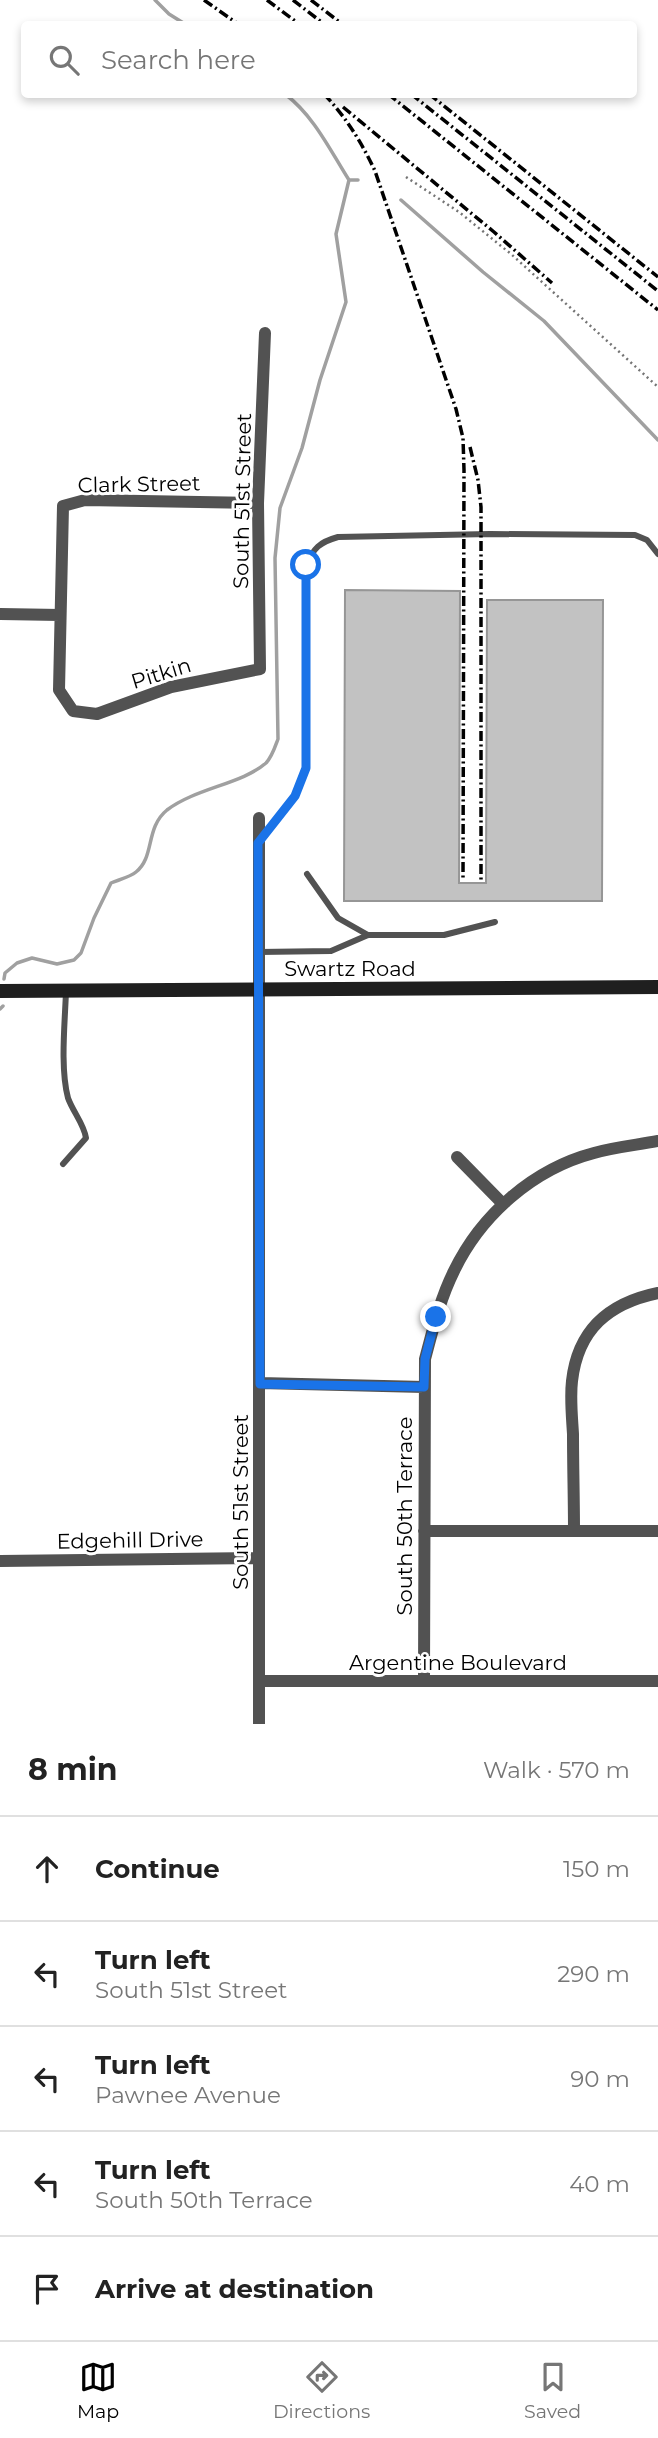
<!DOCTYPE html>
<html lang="en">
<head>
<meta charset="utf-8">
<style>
	:root { --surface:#fff; --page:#f2f2f2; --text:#222; --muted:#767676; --line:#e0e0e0; --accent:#000 }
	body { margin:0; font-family:Montserrat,sans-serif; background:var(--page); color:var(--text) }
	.stop { position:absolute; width:21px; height:21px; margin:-16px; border:5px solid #1a73e8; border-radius:50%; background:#fff }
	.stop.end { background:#1a73e8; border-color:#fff; box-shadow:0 2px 7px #0008 }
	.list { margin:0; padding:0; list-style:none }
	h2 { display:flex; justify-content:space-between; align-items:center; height:91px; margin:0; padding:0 28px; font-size:30px }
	h2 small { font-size:23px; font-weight:400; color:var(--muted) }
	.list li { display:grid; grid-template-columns:46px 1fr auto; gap:21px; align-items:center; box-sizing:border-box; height:105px; padding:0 28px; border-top:2px solid var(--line) }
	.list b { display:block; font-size:26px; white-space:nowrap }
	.list p { margin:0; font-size:23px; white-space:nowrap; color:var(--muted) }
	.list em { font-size:23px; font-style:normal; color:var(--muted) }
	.icon { flex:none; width:38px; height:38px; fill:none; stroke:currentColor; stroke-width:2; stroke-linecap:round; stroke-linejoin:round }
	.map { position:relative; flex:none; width:658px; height:1724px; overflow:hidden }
	.search { position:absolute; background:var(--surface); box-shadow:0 4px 10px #0003; left:21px; right:21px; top:21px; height:77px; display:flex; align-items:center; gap:18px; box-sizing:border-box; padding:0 24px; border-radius:7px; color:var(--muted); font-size:26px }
	.sheet { height:616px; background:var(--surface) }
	nav { display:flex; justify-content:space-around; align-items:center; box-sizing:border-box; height:98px; border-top:2px solid var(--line); background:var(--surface); font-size:19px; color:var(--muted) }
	nav a { display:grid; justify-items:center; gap:4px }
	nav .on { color:var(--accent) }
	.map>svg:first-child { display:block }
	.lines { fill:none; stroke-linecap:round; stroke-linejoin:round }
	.stream { stroke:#a0a0a0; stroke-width:3.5 }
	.building { fill:#c2c2c2; stroke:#969696; stroke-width:2 }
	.path { stroke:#747474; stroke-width:2.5; stroke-dasharray:2 3.5; stroke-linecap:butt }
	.lane { stroke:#525252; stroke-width:6 }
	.street { stroke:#525252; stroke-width:12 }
	.secondary { stroke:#1f1f1f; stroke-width:14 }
	.rail { stroke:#000; stroke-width:3.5; stroke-dasharray:10 3.5 2 3.5; stroke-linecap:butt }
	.route { stroke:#1a73e8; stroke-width:9 }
	.labels { text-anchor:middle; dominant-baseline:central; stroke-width:6; stroke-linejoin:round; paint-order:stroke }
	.street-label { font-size:21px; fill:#000; stroke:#fff }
</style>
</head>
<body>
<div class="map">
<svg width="658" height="1724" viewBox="0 0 658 1724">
	<rect width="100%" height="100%" fill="#fff"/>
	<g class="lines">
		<path class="stream" d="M155 0 169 14 185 24
			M349 180H358
			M401 200 483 272 544 321 658 440
			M4 979 5 973 17 963 32 958 57 964 74 960 81 953 94 918 111 883C118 880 130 877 136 872 155 857 145 828 167 810 196 788 242 784 266 763 272 757 275 747 278 739L275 558 280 508 302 448 320 380 346 302 336 234 349 180C330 150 314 116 285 94
			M0 1009 3 1006"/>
	</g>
	<path class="building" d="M345 590 460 591 459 883H486L487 600H603L602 901H344Z"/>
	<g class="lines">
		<path class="path" d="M406 177 459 212 511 254 658 387"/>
		<path class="lane" d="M260 842 295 796 306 768V566C313 548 320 542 338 537L490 534 635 535 647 540 658 554
			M307 874 338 918 368 935
			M259 952 331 951 368 935H444L495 922
			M63 1164 86 1138C84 1124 73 1112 68 1098 60 1068 65 1022 66 991"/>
		<path class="street" d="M258 503 85 500 63 506 59 690 73 711 97 714 171 687 260 669 258 503 265 333
			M0 614 60 615
			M259 818V1724
			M457 1157 503 1204
			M260 1383 424 1387
			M424 1531H658
			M574 1531C574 1499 573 1467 573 1434 572 1417 570 1398 572 1381 578 1329 609 1303 658 1293
			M0 1561 259 1558
			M259 1681H658
			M424 1681 425 1359C433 1329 440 1299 454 1271 481 1215 533 1169 594 1153 615 1147 637 1145 658 1141"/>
		<path class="secondary" d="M0 991 658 987"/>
		<path class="rail" d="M204 0 238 24
			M267 0 299 24
			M293 0 324 24
			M311 0 342 24
			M324 94C346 117 362 143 375 171L456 409 463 438 464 470 463 880
			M388 94 658 310
			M411 94 658 291
			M429 94 658 277
			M343 107 494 232 552 283
			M470 447 478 480 481 507V880"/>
	</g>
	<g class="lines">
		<path class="route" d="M306 565V768L295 796 258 843 260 1384 424 1387 425 1359 436 1317"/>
	</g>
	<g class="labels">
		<g class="street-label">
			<text transform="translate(139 484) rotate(-1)">Clark Street</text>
			<text transform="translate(242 501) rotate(-89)">South 51st Street</text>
			<text transform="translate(161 673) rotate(-17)">Pitkin</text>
			<text x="350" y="968">Swartz Road</text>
			<text transform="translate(240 1502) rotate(-90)">South 51st Street</text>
			<text transform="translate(404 1516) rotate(-90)">South 50th Terrace</text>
			<text transform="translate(130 1540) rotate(-1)">Edgehill Drive</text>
			<text x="458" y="1662">Argentine Boulevard</text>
		</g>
	</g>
</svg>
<div class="stop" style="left:306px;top:565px"></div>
<div class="stop end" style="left:436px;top:1317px"></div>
<div class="search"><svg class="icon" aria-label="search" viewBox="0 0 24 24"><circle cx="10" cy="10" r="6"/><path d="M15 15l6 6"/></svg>Search here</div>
</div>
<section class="sheet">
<h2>8 min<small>Walk · 570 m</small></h2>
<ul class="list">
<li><svg class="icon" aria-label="ahead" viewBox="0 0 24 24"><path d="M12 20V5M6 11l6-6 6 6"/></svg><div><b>Continue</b></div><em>150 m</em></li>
<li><svg class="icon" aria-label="left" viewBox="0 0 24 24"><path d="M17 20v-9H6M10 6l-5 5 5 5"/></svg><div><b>Turn left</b><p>South 51st Street</p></div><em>290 m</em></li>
<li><svg class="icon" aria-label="left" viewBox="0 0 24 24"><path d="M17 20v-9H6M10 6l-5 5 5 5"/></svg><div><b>Turn left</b><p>Pawnee Avenue</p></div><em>90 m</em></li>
<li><svg class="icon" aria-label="left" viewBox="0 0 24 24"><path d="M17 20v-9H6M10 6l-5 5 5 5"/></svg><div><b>Turn left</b><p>South 50th Terrace</p></div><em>40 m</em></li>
<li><svg class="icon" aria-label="arrive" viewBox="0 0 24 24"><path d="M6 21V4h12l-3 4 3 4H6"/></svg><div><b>Arrive at destination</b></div></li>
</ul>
</section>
<nav>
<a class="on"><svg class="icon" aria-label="map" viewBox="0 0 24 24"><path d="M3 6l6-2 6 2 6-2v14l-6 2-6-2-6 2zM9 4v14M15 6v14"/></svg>Map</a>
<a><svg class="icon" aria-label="directions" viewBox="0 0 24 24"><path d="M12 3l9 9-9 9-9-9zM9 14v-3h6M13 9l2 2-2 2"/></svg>Directions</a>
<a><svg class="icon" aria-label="saved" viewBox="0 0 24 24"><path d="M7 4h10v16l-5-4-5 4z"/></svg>Saved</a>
</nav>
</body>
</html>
